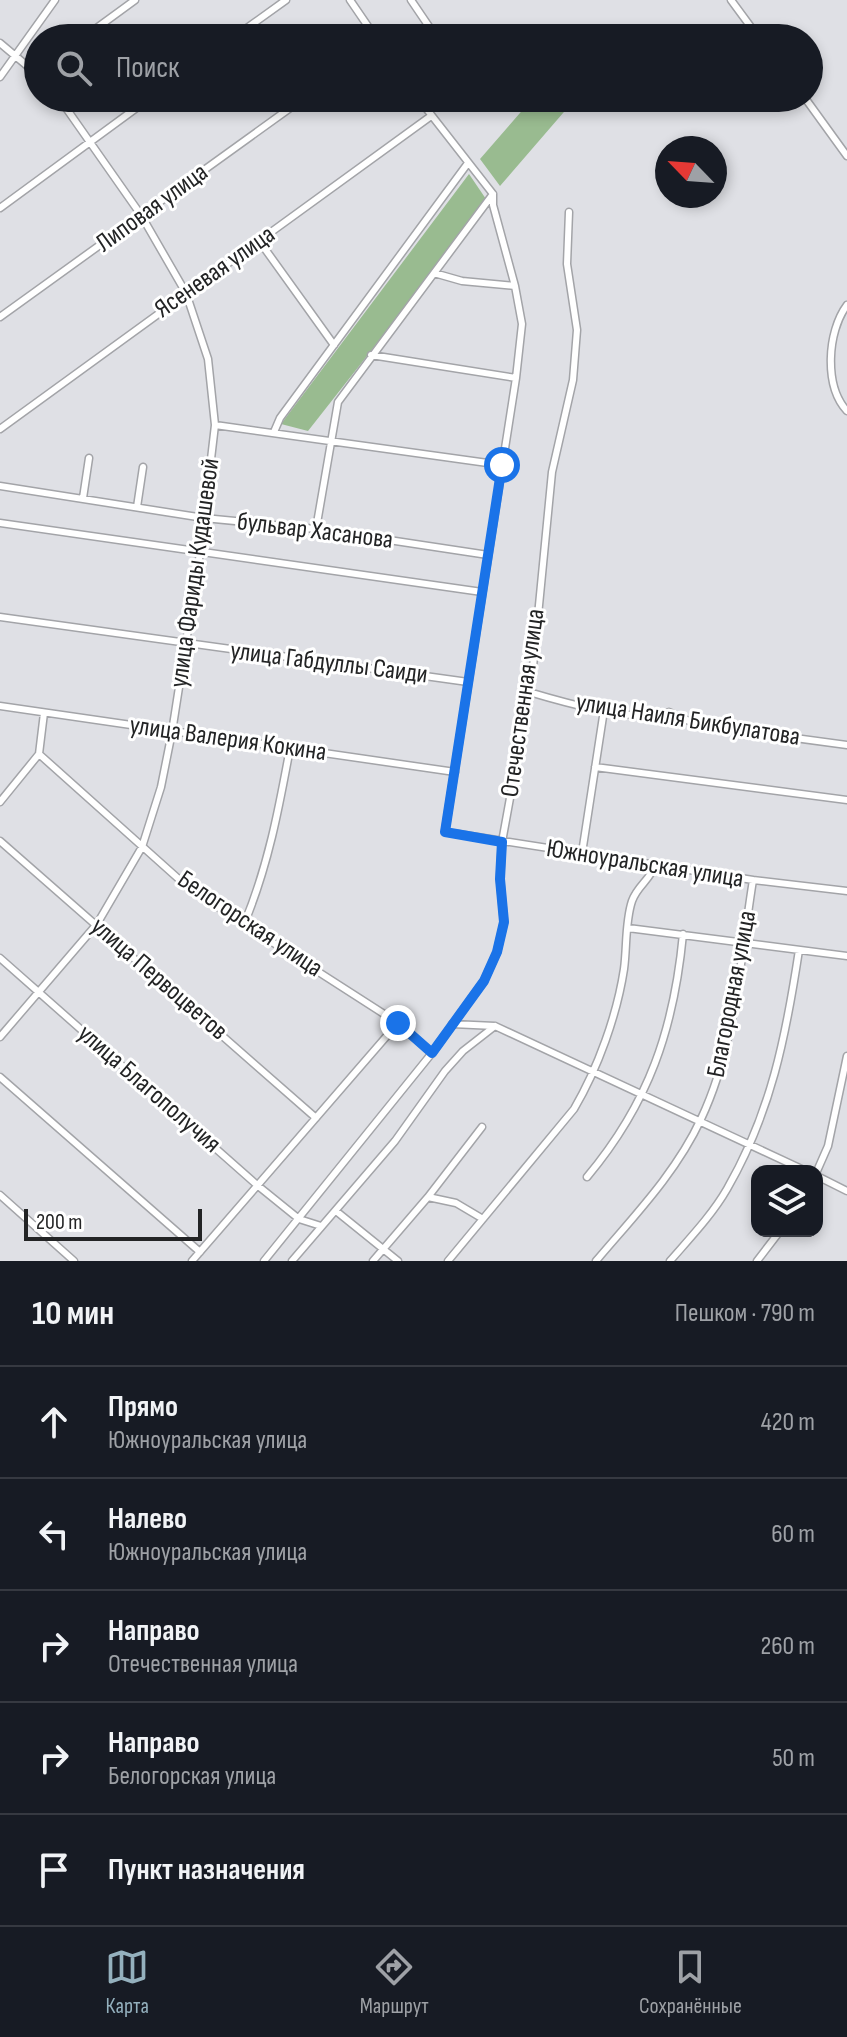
<!DOCTYPE html>
<html lang="ru">
<head>
<meta charset="utf-8">
<style>
	:root { --surface:#171b24; --page:#242831; --text:#f1f3f6; --muted:#9ea1a6; --line:#363941; --accent:#94b0bd }
	body { margin:0; font-family:"Sofia Sans Condensed",sans-serif; background:var(--page); color:var(--text) }
	.controls { position:absolute; right:24px; bottom:24px; display:grid; overflow:hidden; border-radius:16px; box-shadow:0 4px 12px #0003 }
	.controls button { width:72px; height:72px; display:grid; place-items:center; padding:0; border:0; border-bottom:2px solid var(--line); background:var(--surface); color:var(--text); font:40px sans-serif }
	.compass { position:absolute; left:655px; top:136px; width:72px; height:72px; border-radius:50%; background:var(--surface); box-shadow:0 4px 12px #0003; rotate:295deg }
	.scale { position:absolute; left:24px; bottom:20px; width:178px; box-sizing:border-box; padding-left:8px; border:4px solid #232425; border-top:0; font-size:22px; line-height:28px; white-space:nowrap; color:#232425; -webkit-text-stroke:6px #fff; paint-order:stroke }
	.stop { position:absolute; width:24px; height:24px; margin:-18px; border:6px solid #1a73e8; border-radius:50%; background:#fff }
	.stop.end { background:#1a73e8; border-color:#fff; box-shadow:0 2px 8px #0008 }
	.list { margin:0; padding:0; list-style:none }
	h2 { display:flex; justify-content:space-between; align-items:center; height:104px; margin:0; padding:0 32px; font-size:34px }
	h2 small { font-size:26px; font-weight:400; color:var(--muted) }
	.list li { display:grid; grid-template-columns:52px 1fr auto; gap:24px; align-items:center; box-sizing:border-box; height:112px; padding:0 32px; border-top:2px solid var(--line) }
	.list b { display:block; font-size:30px; white-space:nowrap }
	.list p { margin:0; font-size:26px; white-space:nowrap; color:var(--muted) }
	.list em { font-size:26px; font-style:normal; color:var(--muted) }
	.icon { flex:none; width:44px; height:44px; fill:none; stroke:currentColor; stroke-width:2; stroke-linecap:round; stroke-linejoin:round }
	.map { position:relative; flex:none; width:847px; height:1261px; overflow:hidden }
	.search { position:absolute; background:var(--surface); box-shadow:0 4px 12px #0003; left:24px; right:24px; top:24px; height:88px; display:flex; align-items:center; gap:20px; box-sizing:border-box; padding:0 28px; border-radius:44px; color:var(--muted); font-size:30px }
	.sheet { height:664px; background:var(--surface) }
	nav { display:flex; justify-content:space-around; align-items:center; box-sizing:border-box; height:112px; border-top:2px solid var(--line); background:var(--surface); font-size:22px; color:var(--muted) }
	nav a { display:grid; justify-items:center; gap:4px }
	nav .on { color:var(--accent) }
	.map>svg:first-child { display:block }
	.green { fill:#99bb90 }
	.lines { fill:none; stroke-linecap:round; stroke-linejoin:round }
	.street-casing { stroke:#a3a4a8; stroke-width:9 }
	.street { stroke:#fff; stroke-width:6 }
	.route { stroke:#1a73e8; stroke-width:10 }
	.labels { text-anchor:middle; dominant-baseline:central; stroke-width:6; stroke-linejoin:round; paint-order:stroke }
	.street-label { font-size:26px; fill:#232425; stroke:#fff }
</style>
</head>
<body>
<div class="map">
<svg width="847" height="1261" viewBox="0 0 847 1261">
	<rect width="100%" height="100%" fill="#dfe0e5"/>
	<path class="green" d="M533 98H576L500 186 480 159Z
		M469 174 488 202 308 431 281 424Z"/>
	<g class="lines">
		<g class="street-casing">
			<path id="street" d="M350 0 376 38
				M411 0 430 28
				M731 0 759 38
				M83 38 135 0
				M233 38 286 0
				M0 43 38 75
				M0 77 55 0
				M418 98 493 194V205L515 286 522 324 516 378 445 832 753 880 847 891
				M805 98 847 156
				M0 208 150 98
				M260 242 334 345
				M434 273 462 281 515 286
				M847 305C827 332 824 386 847 411
				M0 317 304 98
				M371 355 516 378
				M215 425 502 465
				M0 429 431 116
				M274 432 280 418 468 163
				M0 486 204 518 316 529 488 555
				M83 498 89 458
				M137 507 143 467
				M0 523 482 592
				M316 529 338 402 493 194
				M0 617 468 682
				M529 692C559 701 642 725 669 712L698 725 847 745
				M0 706 455 772
				M39 754 191 890 398 1023 432 1053
				M595 767 847 800
				M0 802 39 754 44 713
				M0 841 316 1118
				M582 853 604 710
				M244 924C268 867 279 808 290 748
				M628 928 847 956
				M0 958 257 1185 299 1219 321 1226
				M452 1024 495 1026 806 1171
				M0 1037 97 924 142 847 161 787 172 732 200 553 215 425 208 359 186 293 141 215 59 98
				M0 1077 200 1252
				M817 1171 828 1146 847 1056
				M817 1176 847 1191
				M587 1177C649 1103 674 1029 683 934
				M0 1195 74 1261
				M428 1197 482 1127
				M336 1211 398 1261
				M192 1261 398 1023
				M264 1261 432 1053 484 981 497 952 504 922 500 879 502 842 532 677 552 472 573 380 577 330 567 264 569 212
				M292 1261 395 1141 445 1071 463 1051 495 1026
				M373 1261 428 1197 456 1203 483 1219
				M448 1261 574 1109C598 1068 617 1015 624 969 627 947 625 922 632 901 637 886 651 879 655 865
				M596 1261C634 1216 676 1173 701 1119 736 1045 740 960 753 880
				M670 1261C690 1238 712 1215 727 1189 771 1113 786 1036 799 950
				M757 1261 780 1231"/>
		</g>
		<use href="#street" class="street"/>
	</g>
	<g class="lines">
		<path class="route" d="M398 1023 432 1053 484 981 497 952 504 922 500 879 502 842 445 832 502 465"/>
	</g>
	<g class="labels">
		<g class="street-label">
			<text transform="translate(152 208) rotate(-36)">Липовая улица</text>
			<text transform="translate(215 272) rotate(-35)">Ясеневая улица</text>
			<text transform="translate(315 531) rotate(7)">бульвар Хасанова</text>
			<text transform="translate(195 573) rotate(-82)">улица Фариды Кудашевой</text>
			<text transform="translate(329 663) rotate(7)">улица Габдуллы Саиди</text>
			<text transform="translate(523 703) rotate(-82)">Отечественная улица</text>
			<text transform="translate(688 720) rotate(9)">улица Наиля Бикбулатова</text>
			<text transform="translate(228 739) rotate(8)">улица Валерия Кокина</text>
			<text transform="translate(645 864) rotate(9)">Южноуральская улица</text>
			<text transform="translate(250 924) rotate(34)">Белогорская улица</text>
			<text transform="translate(159 979) rotate(41)">улица Первоцветов</text>
			<text transform="translate(732 994) rotate(-79)">Благородная улица</text>
			<text transform="translate(149 1089) rotate(41)">улица Благополучия</text>
		</g>
	</g>
</svg>
<div class="controls">
<button><svg class="icon" aria-label="layers" viewBox="0 0 24 24"><path d="M12 4l9 5-9 5-9-5zM3 14l9 5 9-5"/></svg></button>
</div>
<svg class="compass" viewBox="-18 -18 36 36"><path d="M0-13l5 13h-10z" fill="#e53935"/><path d="M0 13l5-13h-10z" fill="#9ea1a6"/></svg>
<div class="scale">200 m</div>
<div class="stop" style="left:502px;top:465px"></div>
<div class="stop end" style="left:398px;top:1023px"></div>
<div class="search"><svg class="icon" aria-label="search" viewBox="0 0 24 24"><circle cx="10" cy="10" r="6"/><path d="M15 15l6 6"/></svg>Поиск</div>
</div>
<section class="sheet">
<h2>10 мин<small>Пешком · 790 m</small></h2>
<ul class="list">
<li><svg class="icon" aria-label="ahead" viewBox="0 0 24 24"><path d="M12 20V5M6 11l6-6 6 6"/></svg><div><b>Прямо</b><p>Южноуральская улица</p></div><em>420 m</em></li>
<li><svg class="icon" aria-label="left" viewBox="0 0 24 24"><path d="M17 20v-9H6M10 6l-5 5 5 5"/></svg><div><b>Налево</b><p>Южноуральская улица</p></div><em>60 m</em></li>
<li><svg class="icon" aria-label="right" viewBox="0 0 24 24"><path d="M7 20v-9h11M14 6l5 5-5 5"/></svg><div><b>Направо</b><p>Отечественная улица</p></div><em>260 m</em></li>
<li><svg class="icon" aria-label="right" viewBox="0 0 24 24"><path d="M7 20v-9h11M14 6l5 5-5 5"/></svg><div><b>Направо</b><p>Белогорская улица</p></div><em>50 m</em></li>
<li><svg class="icon" aria-label="arrive" viewBox="0 0 24 24"><path d="M6 21V4h12l-3 4 3 4H6"/></svg><div><b>Пункт назначения</b></div></li>
</ul>
</section>
<nav>
<a class="on"><svg class="icon" aria-label="map" viewBox="0 0 24 24"><path d="M3 6l6-2 6 2 6-2v14l-6 2-6-2-6 2zM9 4v14M15 6v14"/></svg>Карта</a>
<a><svg class="icon" aria-label="directions" viewBox="0 0 24 24"><path d="M12 3l9 9-9 9-9-9zM9 14v-3h6M13 9l2 2-2 2"/></svg>Маршрут</a>
<a><svg class="icon" aria-label="saved" viewBox="0 0 24 24"><path d="M7 4h10v16l-5-4-5 4z"/></svg>Сохранённые</a>
</nav>
</body>
</html>
